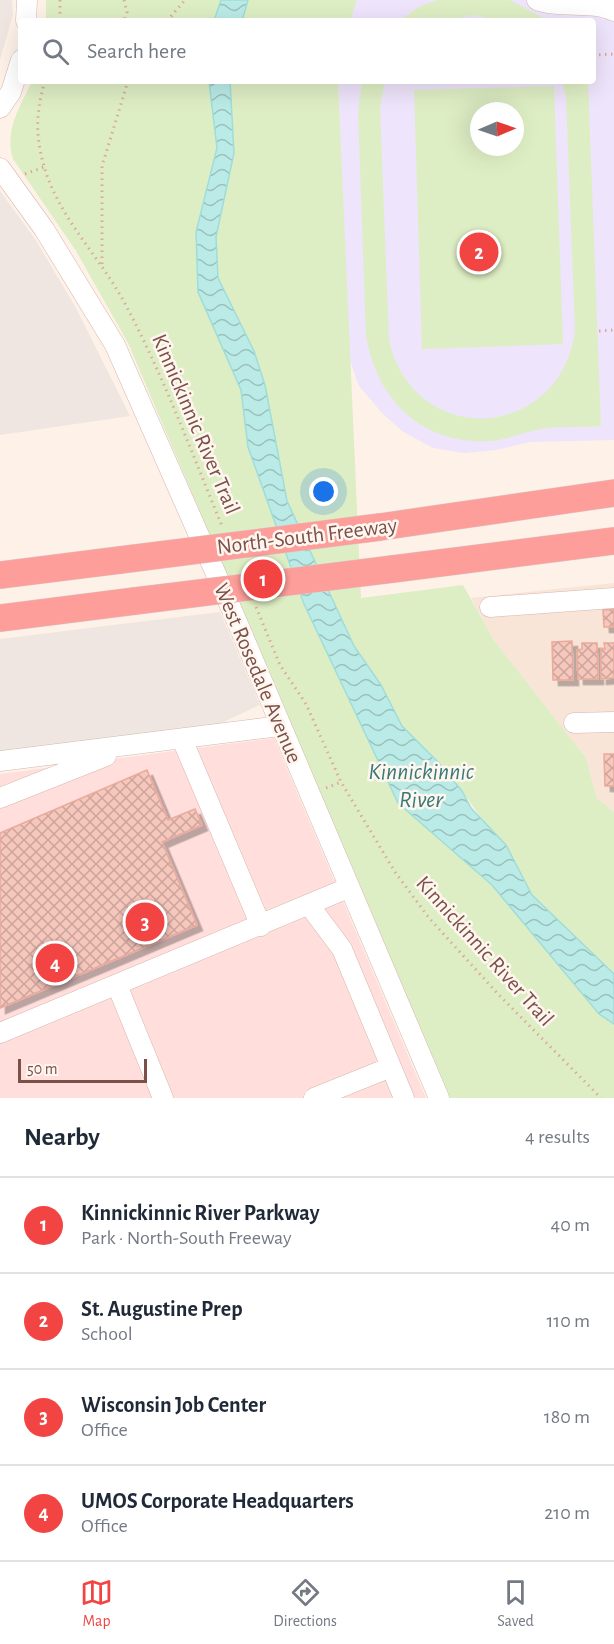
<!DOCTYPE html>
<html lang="en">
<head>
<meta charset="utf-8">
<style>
	:root { --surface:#fff; --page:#f2f2f3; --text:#1f2937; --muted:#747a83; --line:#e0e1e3; --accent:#f24443 }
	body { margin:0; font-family:"Alegreya Sans",sans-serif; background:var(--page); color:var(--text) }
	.compass { position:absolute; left:470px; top:102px; width:54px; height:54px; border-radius:50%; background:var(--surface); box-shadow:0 6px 24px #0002; rotate:88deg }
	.scale { position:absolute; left:18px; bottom:15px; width:129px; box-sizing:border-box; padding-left:6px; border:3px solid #7c5048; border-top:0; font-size:16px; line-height:21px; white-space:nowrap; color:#7c5048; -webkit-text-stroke:4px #fff6f0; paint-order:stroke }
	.you { position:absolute; left:324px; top:492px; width:21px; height:21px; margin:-15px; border:4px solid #fff; border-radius:50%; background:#1a73e8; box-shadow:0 0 0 9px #1a73e833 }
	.badge { display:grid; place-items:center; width:39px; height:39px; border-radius:50%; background:var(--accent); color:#fff; font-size:20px; font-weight:700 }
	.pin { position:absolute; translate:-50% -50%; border:3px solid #fff; box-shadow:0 2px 6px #0006 }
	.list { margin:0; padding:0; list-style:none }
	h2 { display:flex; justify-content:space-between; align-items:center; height:78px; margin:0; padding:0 24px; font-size:26px }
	h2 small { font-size:20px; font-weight:400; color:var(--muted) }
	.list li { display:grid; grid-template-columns:39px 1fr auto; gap:18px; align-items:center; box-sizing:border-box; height:96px; padding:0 24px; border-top:2px solid var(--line) }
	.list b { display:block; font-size:22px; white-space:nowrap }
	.list p { margin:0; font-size:20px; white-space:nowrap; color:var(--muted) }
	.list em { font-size:20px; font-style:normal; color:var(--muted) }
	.icon { flex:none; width:33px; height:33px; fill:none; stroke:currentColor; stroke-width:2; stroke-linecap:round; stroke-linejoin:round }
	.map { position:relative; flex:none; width:614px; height:1098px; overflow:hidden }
	.search { position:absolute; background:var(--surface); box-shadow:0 6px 24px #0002; left:18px; right:18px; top:18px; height:66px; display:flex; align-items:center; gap:15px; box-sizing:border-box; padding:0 21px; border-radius:6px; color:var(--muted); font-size:22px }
	.sheet { height:462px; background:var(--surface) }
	nav { display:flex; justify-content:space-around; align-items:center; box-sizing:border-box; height:84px; border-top:2px solid var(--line); background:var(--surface); font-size:16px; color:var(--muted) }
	nav a { display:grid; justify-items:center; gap:3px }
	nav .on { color:var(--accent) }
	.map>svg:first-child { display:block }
	.residential { fill:#f9e4d8 }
	.commercial { fill:#ffdedb }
	.industrial { fill:#efe5e1 }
	.education { fill:#eee4fb; fill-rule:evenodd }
	.park { fill:#deeec4; fill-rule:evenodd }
	.water { fill:url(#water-waves); stroke:#9fddda; stroke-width:1.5 }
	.building { fill:url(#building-cross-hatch); stroke:#eba99b; stroke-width:1.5; filter:url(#shadow) }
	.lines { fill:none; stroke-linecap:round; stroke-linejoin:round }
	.minor-casing { stroke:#d4b7af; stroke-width:21 }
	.highway-casing { stroke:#dacecc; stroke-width:28 }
	.path { stroke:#dca99f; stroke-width:3; stroke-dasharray:1.5 4.5; stroke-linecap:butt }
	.minor { stroke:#fff; stroke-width:20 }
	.highway { stroke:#fd9e9a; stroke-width:27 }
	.highway-bridge-casing { stroke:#dacecc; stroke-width:28; stroke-linecap:butt }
	.highway-bridge { stroke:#fd9e9a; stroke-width:27 }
	.labels { text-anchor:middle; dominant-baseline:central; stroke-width:5; stroke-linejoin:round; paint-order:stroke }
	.street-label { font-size:22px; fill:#7c5048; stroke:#fff6f0 }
	.water-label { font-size:24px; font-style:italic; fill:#387a77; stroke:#fff6f0 }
</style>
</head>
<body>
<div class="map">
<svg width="614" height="1098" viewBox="0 0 614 1098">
	<defs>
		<pattern id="water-waves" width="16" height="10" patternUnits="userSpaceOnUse" patternTransform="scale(1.5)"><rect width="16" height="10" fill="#baebe7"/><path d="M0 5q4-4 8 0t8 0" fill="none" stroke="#9cc1bd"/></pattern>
		<pattern id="building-cross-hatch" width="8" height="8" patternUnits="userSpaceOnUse" patternTransform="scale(1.5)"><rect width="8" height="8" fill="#f6c7bd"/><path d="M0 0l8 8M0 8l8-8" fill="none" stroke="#cca49c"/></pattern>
		<filter id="shadow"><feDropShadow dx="5.5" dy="5.5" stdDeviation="0" flood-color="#0004"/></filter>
	</defs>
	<rect width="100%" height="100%" fill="#fef1e8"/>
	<path class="residential" d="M614 583V812L597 798 586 758 494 640 471 598Z"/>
	<path class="commercial" d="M274 738 426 1098H0V774Z"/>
	<path class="industrial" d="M0 0H12L13 14 0 60Z
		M0 191 35 239 76 308 130 416 0 435Z
		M220 612 260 705 215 726 0 751V639Z"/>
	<path class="education" d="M357 0H614V440L530 442 496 450 464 453 433 448 402 431 382 413 359 386 349 358 338 81H593V21H350ZM479 111H515V147H479Z"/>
	<path class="park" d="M46 0H221L214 21H46Z
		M248 0H357L350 21H242Z
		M437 0H510L549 21H503L474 15 443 21H399L420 6Z
		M32 81H209L217 148 196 232 198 292 241 390 248 447 304 604 398 803 492 885 599 1014 614 1024V1098H450L128 343 76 251 13 159C4 130 20 107 32 81Z
		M230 81H338L361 598 463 585 494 640 586 758 597 798 614 812V974L532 895 519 871 462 791 402 726 381 685 360 659 287 501 265 385 254 351 218 278 216 237 234 153Z
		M362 81H385L380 107 389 340C413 450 561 442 575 330L566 98 562 81H588L601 426C579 428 553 425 532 431 517 434 504 441 488 441 420 444 377 399 366 336L358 113Z
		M554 86 563 344 422 349 414 90ZM479 111H515V147H479Z"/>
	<path class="water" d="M221 0H248L242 21H214Z
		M209 81H230L234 153 216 237 218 278 254 351 265 385 287 501 354 646 381 685 402 726 438 762 462 791 471 808 506 845 532 895 614 974V1024L599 1014 492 885 398 803 304 604 248 447 241 390 198 292 196 232 217 148Z"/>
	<path class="building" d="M614 609V627H604L603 610Z
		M572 641 573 680H553L552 642Z
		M582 643H597L598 679H578L577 650 582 649Z
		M604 643H614V678L601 679V649H605Z
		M604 754H614V786H605Z
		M147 770 168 820 195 809 202 825 162 842 197 925 0 1008V833Z"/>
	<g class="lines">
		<g class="minor-casing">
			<path id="minor" d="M537 0C562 9 592 0 614 11
				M26 21 27 0
				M0 108 11 92 21 60
				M0 168 44 229 115 345 235 617 439 1098
				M490 607 614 598
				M574 723 614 722
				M182 739 261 926
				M0 761 280 726
				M0 798 106 756
				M309 905 342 949 404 1098
				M117 985 163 1098
				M0 1033 348 888
				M314 1098 391 1067"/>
		</g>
		<g class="highway-casing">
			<path id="highway" d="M380 527 614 493
				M393 569 614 541
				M0 575 120 560
				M0 618 135 601"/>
		</g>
		<path class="path" d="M60 0V21
			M124 0 127 12 124 21
			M167 21 185 0
			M593 55 614 54
			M45 81C36 111 35 135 44 166 58 216 98 255 123 300 162 372 191 451 222 526
			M25 174 44 167
			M102 264V166L128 81
			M599 331 614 330
			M256 607 280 665 306 704 341 782 395 872 429 918 498 994 601 1098
			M326 788 341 782"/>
		<use href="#minor" class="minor"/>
		<use href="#highway" class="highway"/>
		<g class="highway-bridge-casing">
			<path id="highway-bridge" d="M120 560 380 527
				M135 601 393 569"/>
		</g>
		<use href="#highway-bridge" class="highway-bridge"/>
	</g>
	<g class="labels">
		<g class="street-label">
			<text transform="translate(196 424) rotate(67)">Kinnickinnic River Trail</text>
			<text transform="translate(307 536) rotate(-7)">North-South Freeway</text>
			<text transform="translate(258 673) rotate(67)">West Rosedale Avenue</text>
			<text transform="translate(485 951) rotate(48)">Kinnickinnic River Trail</text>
		</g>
		<g class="water-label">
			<text x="421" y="772">Kinnickinnic<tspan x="421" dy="28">River</tspan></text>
		</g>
	</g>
</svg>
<svg class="compass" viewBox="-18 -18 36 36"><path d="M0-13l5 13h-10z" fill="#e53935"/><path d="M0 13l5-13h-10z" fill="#747a83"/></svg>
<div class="scale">50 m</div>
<div class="you"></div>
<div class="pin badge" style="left:263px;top:579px">1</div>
<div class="pin badge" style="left:479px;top:252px">2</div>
<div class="pin badge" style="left:145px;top:922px">3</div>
<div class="pin badge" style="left:55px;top:963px">4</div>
<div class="search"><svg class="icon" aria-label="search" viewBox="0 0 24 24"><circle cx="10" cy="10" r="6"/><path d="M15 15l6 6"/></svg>Search here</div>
</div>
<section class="sheet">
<h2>Nearby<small>4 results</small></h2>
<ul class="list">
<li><span class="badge">1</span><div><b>Kinnickinnic River Parkway</b><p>Park · North-South Freeway</p></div><em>40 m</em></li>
<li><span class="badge">2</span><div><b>St. Augustine Prep</b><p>School</p></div><em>110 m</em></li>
<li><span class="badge">3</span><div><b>Wisconsin Job Center</b><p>Office</p></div><em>180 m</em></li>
<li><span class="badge">4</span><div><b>UMOS Corporate Headquarters</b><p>Office</p></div><em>210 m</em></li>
</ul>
</section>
<nav>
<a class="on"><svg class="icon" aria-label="map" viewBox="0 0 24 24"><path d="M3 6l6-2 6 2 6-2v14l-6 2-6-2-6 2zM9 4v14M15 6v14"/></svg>Map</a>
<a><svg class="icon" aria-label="directions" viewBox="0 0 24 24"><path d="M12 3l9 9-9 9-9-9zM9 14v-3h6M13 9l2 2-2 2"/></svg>Directions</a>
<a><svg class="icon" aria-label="saved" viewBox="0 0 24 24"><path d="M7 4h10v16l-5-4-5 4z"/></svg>Saved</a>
</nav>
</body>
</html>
